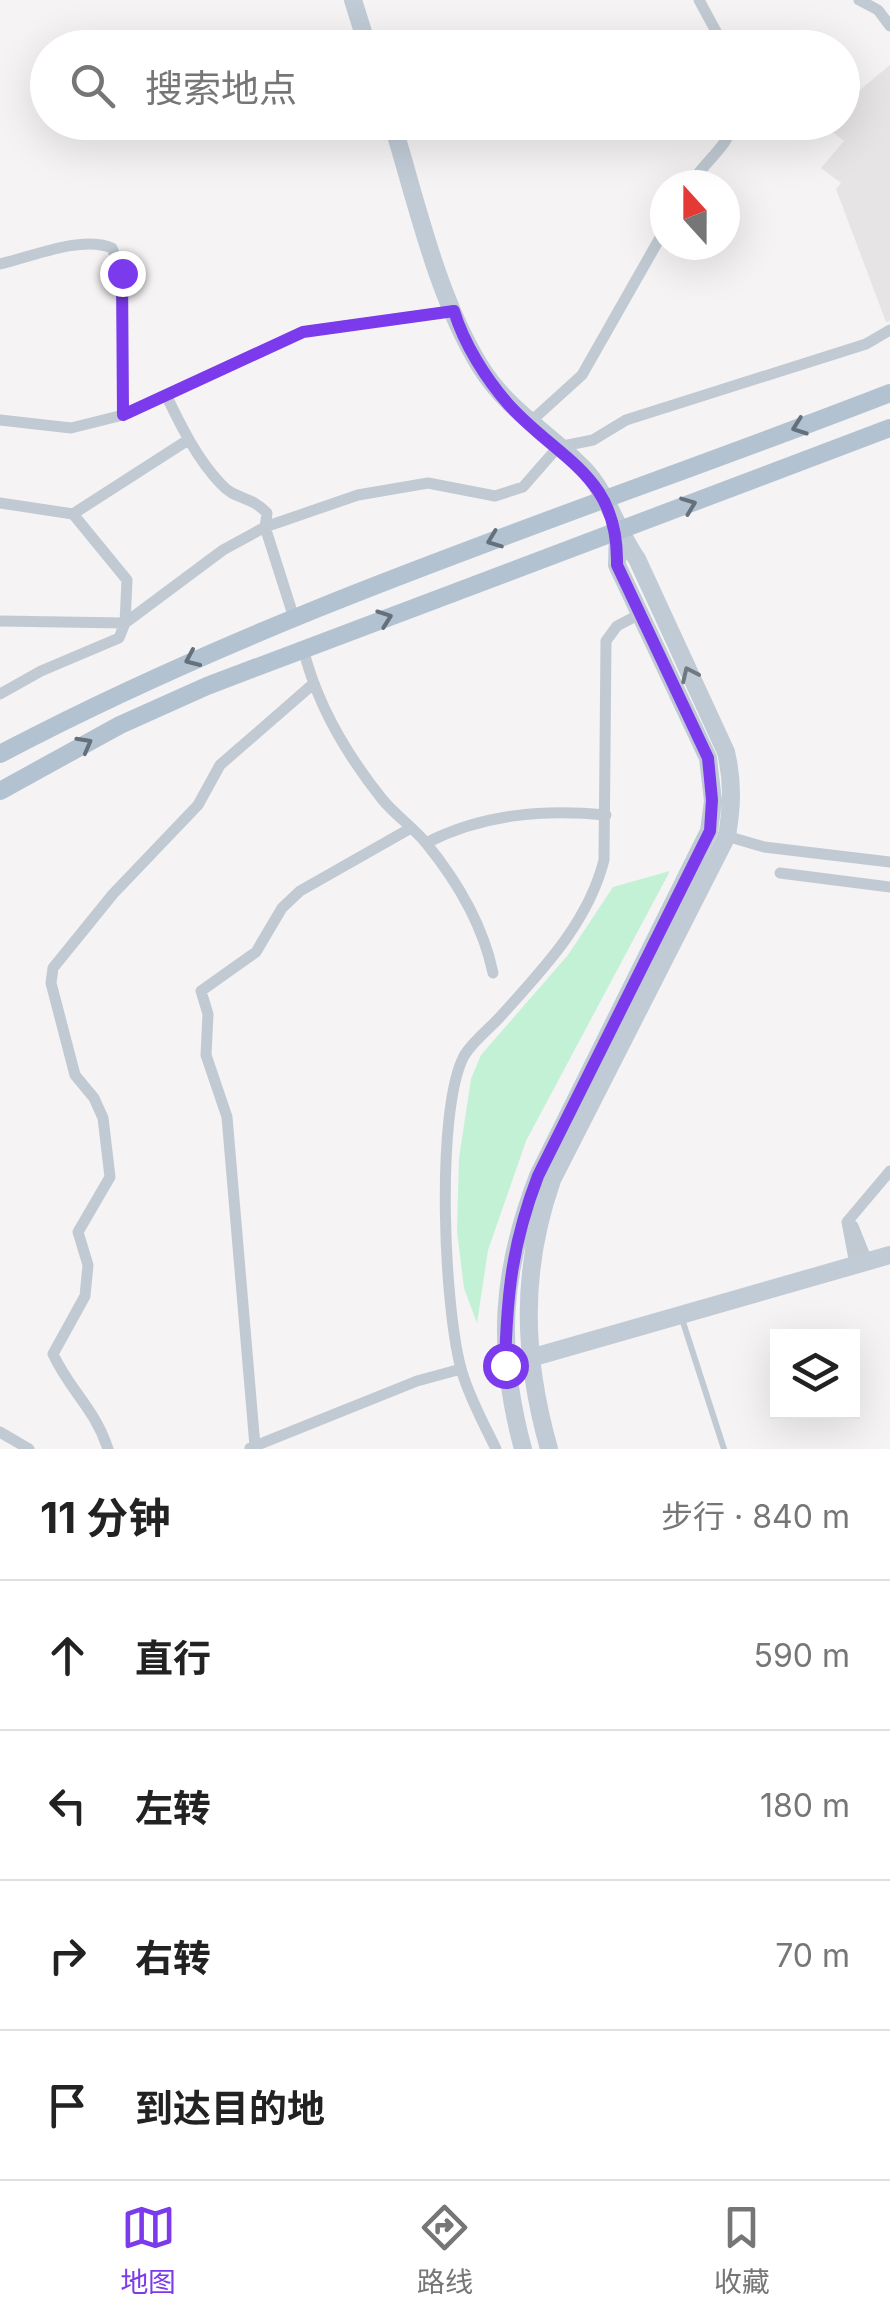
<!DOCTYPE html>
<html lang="zh">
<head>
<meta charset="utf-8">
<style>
	:root { --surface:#fff; --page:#f2f2f2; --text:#222; --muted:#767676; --line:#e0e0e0; --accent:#7c3aed }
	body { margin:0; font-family:Inter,"Noto Sans SC",sans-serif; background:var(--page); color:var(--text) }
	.controls { position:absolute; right:30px; bottom:30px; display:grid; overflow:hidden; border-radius:0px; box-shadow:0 10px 40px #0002 }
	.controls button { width:90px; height:90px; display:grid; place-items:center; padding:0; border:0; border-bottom:2px solid var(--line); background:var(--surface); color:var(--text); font:50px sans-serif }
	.compass { position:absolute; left:650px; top:170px; width:90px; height:90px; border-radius:50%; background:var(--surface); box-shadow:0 10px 40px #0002; rotate:339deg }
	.stop { position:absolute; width:30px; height:30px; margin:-22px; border:8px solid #7c3aed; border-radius:50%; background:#fff }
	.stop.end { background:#7c3aed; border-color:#fff; box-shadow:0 2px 10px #0008 }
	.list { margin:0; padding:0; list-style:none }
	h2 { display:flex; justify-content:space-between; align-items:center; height:130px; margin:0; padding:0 40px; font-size:42px }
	h2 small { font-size:32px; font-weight:400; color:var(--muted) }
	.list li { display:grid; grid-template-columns:65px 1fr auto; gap:30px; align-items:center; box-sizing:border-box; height:150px; padding:0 40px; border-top:2px solid var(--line) }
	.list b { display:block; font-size:38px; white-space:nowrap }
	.list em { font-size:32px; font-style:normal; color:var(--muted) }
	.icon { flex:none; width:55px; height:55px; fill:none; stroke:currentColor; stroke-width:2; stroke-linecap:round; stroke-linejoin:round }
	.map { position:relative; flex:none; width:890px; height:1449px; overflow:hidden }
	.search { position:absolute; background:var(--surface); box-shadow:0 10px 40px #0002; left:30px; right:30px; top:30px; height:110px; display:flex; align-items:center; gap:25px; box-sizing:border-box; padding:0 35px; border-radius:55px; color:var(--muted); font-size:38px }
	.sheet { height:730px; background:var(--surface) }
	nav { display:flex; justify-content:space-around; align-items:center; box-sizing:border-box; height:140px; border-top:2px solid var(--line); background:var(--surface); font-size:28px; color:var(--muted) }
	nav a { display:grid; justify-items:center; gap:5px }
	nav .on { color:var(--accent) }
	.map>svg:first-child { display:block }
	.education { fill:#e6e4e5 }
	.green { fill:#c3f1d5 }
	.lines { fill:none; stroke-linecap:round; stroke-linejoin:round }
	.service { stroke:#c1cad2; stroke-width:6 }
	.minor { stroke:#c1cad2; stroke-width:11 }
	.secondary { stroke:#c1cbd6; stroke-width:18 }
	.primary { stroke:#b3c2d1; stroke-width:18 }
	.oneway { stroke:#64717d }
	.oneway2 { stroke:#6e7984 }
	.route { stroke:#7c3aed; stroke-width:12 }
</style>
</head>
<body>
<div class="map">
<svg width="890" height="1449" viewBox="0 0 890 1449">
	<rect width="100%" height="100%" fill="#f5f3f3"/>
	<path class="education" d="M890 65V321L886 322 836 189 841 183 821 168 844 141 821 123 842 122 843 104Z"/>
	<path class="green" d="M670 871 526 1141 488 1250 477 1323 464 1288 457 1231 459 1158 471 1079 481 1055 568 955 613 887Z"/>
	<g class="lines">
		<path class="service" d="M682 1319 724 1449"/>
		<path class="minor" d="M699 0 725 48
			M859 0 878 10 890 26
			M690 185C703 163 728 147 734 122
			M0 264C31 257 81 235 112 248L122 273 123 415
			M166 395C181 426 197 459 221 484 235 500 250 495 267 513L265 527 294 618
			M0 420 71 428 123 415 303 332 453 311
			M529 423 582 375 665 229
			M0 503 73 514 127 580 125 623 119 638 41 671 0 694
			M73 514 188 440
			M0 621 125 623 223 550 265 527 358 495 428 483 495 496 523 487 558 447 593 440 626 420 866 344 890 330
			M303 648C316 702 347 755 382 799 395 815 413 827 426 843 457 881 483 925 493 973
			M723 835 764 847 890 862
			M426 843C483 814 543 809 606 815
			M780 873 890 887
			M847 1222 890 1171
			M855 1264 847 1222 853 1226 867 1261
			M0 1432 29 1449
			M255 1446 227 1117 206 1055 208 1014 201 991 256 952 282 908 300 891 411 828
			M250 1448 417 1381 461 1369
			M108 1449C94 1407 70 1391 53 1354L85 1296 88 1265 78 1232 110 1177 103 1118 94 1098 75 1075 51 983 53 968 113 894 198 805 220 765 312 685
			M496 1449C484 1424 470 1399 462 1372 444 1312 435 1111 464 1056 472 1042 489 1029 500 1017 543 969 588 923 604 860L606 641 617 626 638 615"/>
		<path class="secondary" d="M353 0 368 48
			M392 122C417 203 436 294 480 366 507 410 548 432 583 468 607 492 617 531 637 559L726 752C733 782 732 806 727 836L552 1180C520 1272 523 1356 549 1449
			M520 1361 890 1255
			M523 1449C496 1349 501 1272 538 1176L709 831 713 801 708 758 617 565 618 533"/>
		<path class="primary" d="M0 754C284 604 591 509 890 393
			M0 791 120 725 207 686 890 428"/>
	</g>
	<defs><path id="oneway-chevron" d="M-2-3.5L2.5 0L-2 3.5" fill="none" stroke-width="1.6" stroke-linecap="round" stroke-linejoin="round" transform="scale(2.5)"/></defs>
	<g class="oneway">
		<use href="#oneway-chevron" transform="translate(799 427) rotate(160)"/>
		<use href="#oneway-chevron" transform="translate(689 505) rotate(-21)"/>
		<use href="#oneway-chevron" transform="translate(494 540) rotate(159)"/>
		<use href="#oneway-chevron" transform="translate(385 618) rotate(-20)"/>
		<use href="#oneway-chevron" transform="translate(192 659) rotate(156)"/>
		<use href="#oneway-chevron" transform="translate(85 744) rotate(-29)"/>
	</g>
	<use class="oneway2" href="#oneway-chevron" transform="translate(689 674) rotate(-115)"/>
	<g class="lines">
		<path class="route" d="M122 273 123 415 303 332 454 311C464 344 486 379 509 405 560 461 619 475 617 565L708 758 712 800 710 831 538 1176C512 1244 507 1293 505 1365"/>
	</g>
</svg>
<div class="controls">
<button><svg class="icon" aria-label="layers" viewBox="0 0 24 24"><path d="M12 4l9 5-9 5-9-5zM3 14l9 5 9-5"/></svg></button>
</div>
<svg class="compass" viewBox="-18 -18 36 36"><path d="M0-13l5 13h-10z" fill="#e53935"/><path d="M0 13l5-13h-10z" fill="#767676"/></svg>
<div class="stop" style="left:505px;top:1365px"></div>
<div class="stop end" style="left:122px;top:273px"></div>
<div class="search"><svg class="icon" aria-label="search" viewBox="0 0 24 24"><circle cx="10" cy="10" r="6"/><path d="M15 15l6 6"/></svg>搜索地点</div>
</div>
<section class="sheet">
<h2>11 分钟<small>步行 · 840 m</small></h2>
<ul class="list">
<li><svg class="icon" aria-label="ahead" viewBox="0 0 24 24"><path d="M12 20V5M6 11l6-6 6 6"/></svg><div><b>直行</b></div><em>590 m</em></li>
<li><svg class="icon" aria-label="left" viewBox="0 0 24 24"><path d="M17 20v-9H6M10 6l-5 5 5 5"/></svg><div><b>左转</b></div><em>180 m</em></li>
<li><svg class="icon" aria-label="right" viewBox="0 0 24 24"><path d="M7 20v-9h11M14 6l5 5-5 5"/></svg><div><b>右转</b></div><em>70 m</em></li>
<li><svg class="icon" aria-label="arrive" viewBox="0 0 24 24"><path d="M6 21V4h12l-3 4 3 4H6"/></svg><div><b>到达目的地</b></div></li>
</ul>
</section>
<nav>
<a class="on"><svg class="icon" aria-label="map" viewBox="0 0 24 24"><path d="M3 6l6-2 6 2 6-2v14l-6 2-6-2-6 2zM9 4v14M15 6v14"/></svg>地图</a>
<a><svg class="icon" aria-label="directions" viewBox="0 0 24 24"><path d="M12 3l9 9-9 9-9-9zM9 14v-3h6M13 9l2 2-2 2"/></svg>路线</a>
<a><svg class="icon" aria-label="saved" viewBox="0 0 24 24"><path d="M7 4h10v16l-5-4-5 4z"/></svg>收藏</a>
</nav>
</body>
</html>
